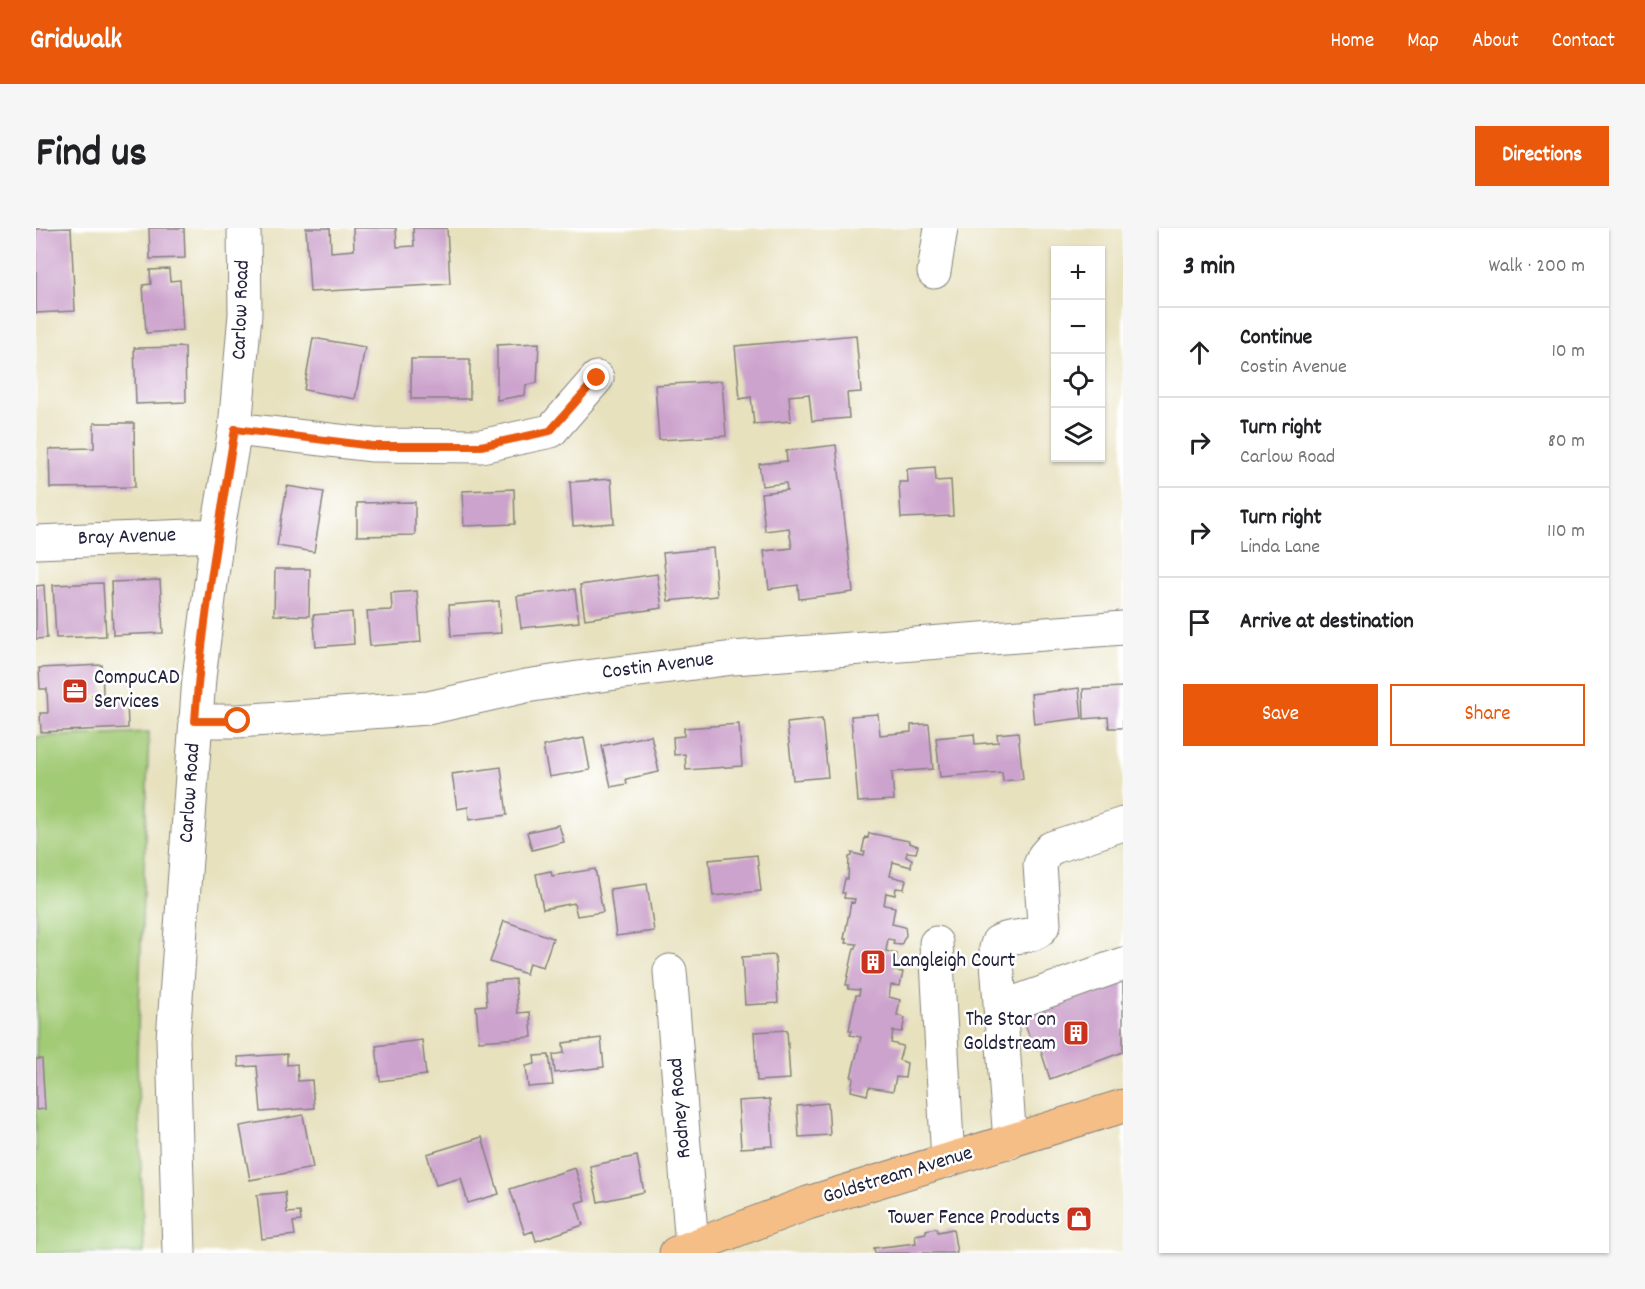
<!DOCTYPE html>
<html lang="en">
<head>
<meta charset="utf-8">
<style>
	:root { --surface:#fff; --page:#f6f6f6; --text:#202124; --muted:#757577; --line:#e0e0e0; --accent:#ea580c }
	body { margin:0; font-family:Dekko,sans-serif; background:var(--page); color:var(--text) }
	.controls { position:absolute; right:18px; top:18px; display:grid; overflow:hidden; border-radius:0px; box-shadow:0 2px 4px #0004 }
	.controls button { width:54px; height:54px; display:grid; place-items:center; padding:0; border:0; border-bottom:2px solid var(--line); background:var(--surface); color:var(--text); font:30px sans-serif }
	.stop { position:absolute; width:18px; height:18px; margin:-14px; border:4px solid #ea580c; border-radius:50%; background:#fff }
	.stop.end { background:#ea580c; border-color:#fff; box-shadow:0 2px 6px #0008 }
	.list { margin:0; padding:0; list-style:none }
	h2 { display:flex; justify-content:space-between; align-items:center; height:78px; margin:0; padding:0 24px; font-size:26px }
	h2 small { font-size:20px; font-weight:400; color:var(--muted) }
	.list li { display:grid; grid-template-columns:39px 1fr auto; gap:18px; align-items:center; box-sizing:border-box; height:90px; padding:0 24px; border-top:2px solid var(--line) }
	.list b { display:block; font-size:22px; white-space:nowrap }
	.list p { margin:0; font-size:20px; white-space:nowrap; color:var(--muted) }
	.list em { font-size:20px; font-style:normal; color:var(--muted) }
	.actions { display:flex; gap:12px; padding:18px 24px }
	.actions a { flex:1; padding:14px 0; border:2px solid var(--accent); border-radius:0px; text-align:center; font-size:21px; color:var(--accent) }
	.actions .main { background:var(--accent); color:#fff }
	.icon { flex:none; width:33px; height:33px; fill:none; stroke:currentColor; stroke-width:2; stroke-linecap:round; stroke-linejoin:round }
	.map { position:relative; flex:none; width:1087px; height:1025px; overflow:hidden; border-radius:0px }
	header { display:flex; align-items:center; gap:36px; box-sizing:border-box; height:84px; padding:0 30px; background:var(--accent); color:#fff }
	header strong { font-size:28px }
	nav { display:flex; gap:33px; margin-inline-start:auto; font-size:21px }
	.intro { display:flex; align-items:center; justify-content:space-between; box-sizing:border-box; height:144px; padding:0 36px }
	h1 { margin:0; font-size:42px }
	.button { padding:15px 27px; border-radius:0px; background:var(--accent); color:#fff; font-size:21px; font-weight:700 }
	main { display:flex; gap:36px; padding:0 36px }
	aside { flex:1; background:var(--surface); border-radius:0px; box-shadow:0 2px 4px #0004 }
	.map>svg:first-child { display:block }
	.green { fill:#a2cb76; stroke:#627658; stroke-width:1.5 }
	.building { fill:#cca3cc }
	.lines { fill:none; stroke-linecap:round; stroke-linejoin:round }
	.minor-casing { stroke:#84827c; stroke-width:35 }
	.major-casing { stroke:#84827c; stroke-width:35 }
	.minor { stroke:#fff; stroke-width:33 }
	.major { stroke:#f6be87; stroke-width:33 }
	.route { stroke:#ea580c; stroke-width:8 }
	.labels { text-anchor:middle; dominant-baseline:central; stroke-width:5; stroke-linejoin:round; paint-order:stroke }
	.street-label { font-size:21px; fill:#22223b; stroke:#fff }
	.poi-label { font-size:21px; fill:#22223b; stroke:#fff; text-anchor:start }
</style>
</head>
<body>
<header>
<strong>Gridwalk</strong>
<nav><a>Home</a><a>Map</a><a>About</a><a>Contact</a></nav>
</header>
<div class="intro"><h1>Find us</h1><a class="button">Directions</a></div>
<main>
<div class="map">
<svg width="1087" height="1025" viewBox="0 0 1087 1025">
	<rect width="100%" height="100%" fill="#fff"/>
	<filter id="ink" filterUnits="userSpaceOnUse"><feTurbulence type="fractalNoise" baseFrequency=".0167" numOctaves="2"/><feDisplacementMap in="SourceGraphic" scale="12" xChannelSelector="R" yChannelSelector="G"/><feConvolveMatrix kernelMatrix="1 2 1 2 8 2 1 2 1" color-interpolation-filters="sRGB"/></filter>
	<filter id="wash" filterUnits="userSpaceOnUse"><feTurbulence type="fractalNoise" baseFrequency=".008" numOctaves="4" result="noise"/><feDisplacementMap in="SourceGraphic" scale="24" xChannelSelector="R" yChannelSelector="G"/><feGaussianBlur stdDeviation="1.35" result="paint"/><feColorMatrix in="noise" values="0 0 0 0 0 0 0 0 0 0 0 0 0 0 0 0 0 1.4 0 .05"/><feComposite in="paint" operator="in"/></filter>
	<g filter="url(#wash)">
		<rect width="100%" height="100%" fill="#e7e1be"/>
		<path class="green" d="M113 504 101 829 108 1025H0V509Z"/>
		<g id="blocks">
			<path class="building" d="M35 0 39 83 0 85V1Z
				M113 0H148L149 30 114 31Z
				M270 0H294L295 24 318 22 317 0H360L361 19 378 18 377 0H411L414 56 274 64Z
				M133 41 134 53 144 52 147 102 110 105 107 57 115 56 114 42Z
				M820 107 825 164 811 165 813 190 776 193 773 166 753 168 755 193 718 196 715 169 704 171 699 118Z
				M277 110 329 119 319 171 268 162Z
				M503 115 501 155 490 157 489 167 461 172V117Z
				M149 119 150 174 100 176 98 120Z
				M375 131H434V171H375Z
				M686 153 690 208 623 212 619 157Z
				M58 195H98L99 259 14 260 13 221 58 220Z
				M800 217 817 364 763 371 762 357 733 361 728 323 756 320 753 300 729 303 725 265 751 262 750 255 726 258 723 236 751 233 750 223Z
				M899 239 900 253 915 252 917 288 865 290 863 254H872L871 241Z
				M575 251 578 295 537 298 534 254Z
				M251 258 288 264 278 324 241 318Z
				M478 261 479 296 428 298 426 263Z
				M379 274V307L321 308V275Z
				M677 320 681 368 632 373 627 325Z
				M239 341H274L273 388 238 387Z
				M621 346 626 380 549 391 544 357Z
				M124 352 127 405 77 407 75 354Z
				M67 355 70 408 20 410 17 357Z
				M8 357 11 410 0 411V358Z
				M539 361 543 394 485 400 481 368Z
				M381 363 385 414 334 418 331 383 356 382 355 365Z
				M463 373 465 405 415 408 413 377Z
				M316 384 318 416 280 419 277 387Z
				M66 437 67 466 56 467 57 472 91 471 92 500 5 504 4 485H12L11 461H4L3 440Z
				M1087 459V500H1073L1072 489 1048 491 1047 461Z
				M1043 460 1046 490 998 496 995 466Z
				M842 486 844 507 875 504V497L893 496 897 541 856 544 858 572 822 574 815 488Z
				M786 491 792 549 757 552 751 495Z
				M703 496 706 538 650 542 649 526 638 527 637 509 648 508V500Z
				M982 504 987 551 967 553 966 544 904 549 900 510 938 506 939 516 962 514 961 506Z
				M615 507 623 544 590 551 591 556 575 559 566 518Z
				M548 510 554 542 513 549 507 518Z
				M465 539 471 587 433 592 432 579 421 581 416 546Z
				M523 597 528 614 496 622 491 604Z
				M833 605 873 613V615L882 618 880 625 871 624 870 629 876 631 875 639 857 634 854 648 870 652 868 661 860 660 859 667 850 665 848 677 859 679 856 696 869 699 870 707 865 717 857 716 858 712 852 711 850 723 861 726 858 743 867 744 864 758 855 757 853 769 864 772 861 787 869 790 866 804 857 803 855 815 867 818 863 832 871 835 869 850 860 849 857 863 833 859 831 867 815 863 817 849H815L825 809 814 807 816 803 813 802 820 767H823L824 762 812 761 813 757H810L818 720H820L821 716 810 715 811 711H808L815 674 818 675 819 671 808 670 809 665H806L809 651H812L813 629 816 628V625L828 628 829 624H826L829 609 832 610Z
				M721 627 725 663 677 668 673 632Z
				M559 641 567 684 541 688 538 675 507 681 500 646 515 643 516 648Z
				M611 656 618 703 580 708 574 661Z
				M468 693 517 710 507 739 493 735 490 746 454 734Z
				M739 727 742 775 709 777 706 729Z
				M1087 748V824L1014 851 1004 820 998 822 987 790 997 787 994 777Z
				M479 751 482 785 494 784 496 809 443 813 440 778 451 777 449 754Z
				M751 802 754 851 721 853 718 804Z
				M565 810 568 839 519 845 517 827 528 825 527 815Z
				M386 812 390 847 344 853 340 818Z
				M251 826V837L261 836 262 853 276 852 278 880 225 884 221 838 203 839 202 829Z
				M513 827 517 857 492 859 490 838 499 836 498 828Z
				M0 831H6L9 881 0 882Z
				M734 871 737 918 705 920 702 873Z
				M792 875 794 907 763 909 761 878Z
				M267 887 277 940 214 952 204 898Z
				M446 909 463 966 432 975 425 950 400 957 391 926Z
				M601 928 608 964 562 974 554 938Z
				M539 940 549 972 540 975 547 997 500 1013 497 1003 489 1006 474 961Z
				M249 964 251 985 264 984 265 993 257 994 259 1007 226 1011 221 967Z
				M901 1000 902 1004 917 1001 921 1025H839L838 1020 880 1015 879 1007 890 1005V1002Z"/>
		</g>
	</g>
	<g filter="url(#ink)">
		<use href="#blocks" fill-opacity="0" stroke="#84827c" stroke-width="1.5"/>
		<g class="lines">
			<g class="minor-casing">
				<path id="minor" d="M898 44 905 0
					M199 201 337 217 445 218 515 203 561 150
					M0 314 181 307
					M159 493H202L392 480 490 458 542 450 697 430 1087 400
					M900 715 912 933
					M634 743 656 1018
					M964 780 1087 736
					M974 914 960 720 962 714C976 705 1000 713 1008 696L1004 637 1008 628 1015 620 1087 596
					M143 1025 137 811 163 450 181 307 199 201 209 86 208 0"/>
			</g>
			<g class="major-casing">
				<path id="major" d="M640 1025 772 975 1087 878"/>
			</g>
			<use href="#minor" class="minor"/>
			<use href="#major" class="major"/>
		</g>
	</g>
	<g class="lines" filter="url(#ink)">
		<path class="route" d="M202 493H159C166 395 183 298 199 201L337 218H445L514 203 561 150"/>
	</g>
	<defs>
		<g id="office-square" transform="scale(1.35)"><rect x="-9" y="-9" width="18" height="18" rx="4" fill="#c8321e" stroke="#fff"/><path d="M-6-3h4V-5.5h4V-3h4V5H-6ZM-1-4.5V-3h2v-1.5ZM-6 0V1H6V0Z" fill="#fff"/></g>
		<g id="building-square" transform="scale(1.35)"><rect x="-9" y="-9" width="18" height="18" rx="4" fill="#c8321e" stroke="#fff"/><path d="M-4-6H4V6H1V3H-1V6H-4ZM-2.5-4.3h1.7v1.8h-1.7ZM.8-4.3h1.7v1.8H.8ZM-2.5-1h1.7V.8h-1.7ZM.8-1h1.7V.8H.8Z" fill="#fff"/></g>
		<g id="shop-square" transform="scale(1.35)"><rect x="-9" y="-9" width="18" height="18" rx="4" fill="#c8321e" stroke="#fff"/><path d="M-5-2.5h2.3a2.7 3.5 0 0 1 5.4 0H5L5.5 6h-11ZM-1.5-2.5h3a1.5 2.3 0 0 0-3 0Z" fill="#fff"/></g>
	</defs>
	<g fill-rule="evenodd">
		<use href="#office-square" x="39" y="463"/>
		<use href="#building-square" x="837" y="734"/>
		<use href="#building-square" x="1040" y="805"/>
		<use href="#shop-square" x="1043" y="991"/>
	</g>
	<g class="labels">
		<g class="street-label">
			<text transform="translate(206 82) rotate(-88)">Carlow Road</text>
			<text transform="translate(91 310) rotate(-2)">Bray Avenue</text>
			<text transform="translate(622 439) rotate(-7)">Costin Avenue</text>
			<text transform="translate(155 565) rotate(-86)">Carlow Road</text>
			<text transform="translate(645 880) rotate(-95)">Rodney Road</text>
			<text transform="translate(862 948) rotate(-17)">Goldstream Avenue</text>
		</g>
		<g class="poi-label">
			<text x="58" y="451">CompuCAD<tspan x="58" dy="24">Services</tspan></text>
			<text x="856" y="734">Langleigh Court</text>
			<text x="1020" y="793" text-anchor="end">The Star on<tspan x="1020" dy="24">Goldstream</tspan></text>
			<text x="1024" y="991" text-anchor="end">Tower Fence Products</text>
		</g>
	</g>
</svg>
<div class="controls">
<button>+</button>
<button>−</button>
<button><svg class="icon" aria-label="locate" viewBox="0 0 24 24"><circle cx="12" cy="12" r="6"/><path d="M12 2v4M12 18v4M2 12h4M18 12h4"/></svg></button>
<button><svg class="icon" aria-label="layers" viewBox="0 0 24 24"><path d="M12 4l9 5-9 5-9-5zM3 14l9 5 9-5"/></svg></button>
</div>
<div class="stop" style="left:202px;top:493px"></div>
<div class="stop end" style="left:561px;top:150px"></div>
</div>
<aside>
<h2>3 min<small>Walk · 200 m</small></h2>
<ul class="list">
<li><svg class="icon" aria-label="ahead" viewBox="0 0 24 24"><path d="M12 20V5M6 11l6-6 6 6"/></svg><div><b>Continue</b><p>Costin Avenue</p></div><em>10 m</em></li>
<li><svg class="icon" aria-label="right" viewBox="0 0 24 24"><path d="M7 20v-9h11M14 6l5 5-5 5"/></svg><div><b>Turn right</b><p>Carlow Road</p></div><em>80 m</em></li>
<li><svg class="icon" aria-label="right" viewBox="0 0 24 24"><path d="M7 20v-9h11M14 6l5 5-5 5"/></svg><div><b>Turn right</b><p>Linda Lane</p></div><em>110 m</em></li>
<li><svg class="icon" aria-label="arrive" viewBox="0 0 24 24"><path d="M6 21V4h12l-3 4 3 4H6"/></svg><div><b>Arrive at destination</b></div></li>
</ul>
<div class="actions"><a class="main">Save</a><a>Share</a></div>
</aside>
</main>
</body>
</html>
